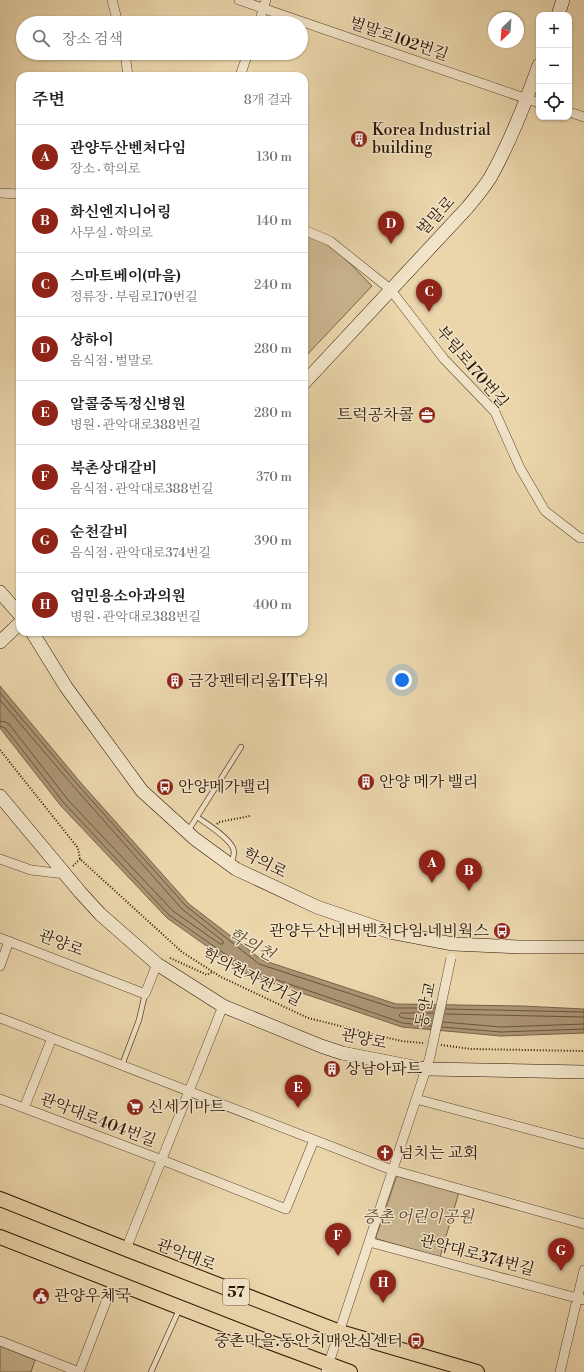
<!DOCTYPE html>
<html lang="ko">
<head>
<meta charset="utf-8">
<style>
	:root { --surface:#fff; --page:#f2f2f2; --text:#202124; --muted:#757577; --line:#e0e0e0; --accent:#8f2418 }
	body { margin:0; font-family:"Libre Bodoni","Noto Serif KR",serif; background:var(--page); color:var(--text) }
	.controls { position:absolute; right:12px; top:12px; display:grid; overflow:hidden; border-radius:8px; box-shadow:0 1px 3px #0004 }
	.controls button { width:36px; height:36px; display:grid; place-items:center; padding:0; border:0; border-bottom:1px solid var(--line); background:var(--surface); color:var(--text); font:20px sans-serif }
	.compass { position:absolute; left:488px; top:12px; width:36px; height:36px; border-radius:50%; background:var(--surface); box-shadow:0 1px 3px #0004; rotate:205deg }
	.you { position:absolute; left:402px; top:680px; width:14px; height:14px; margin:-10px; border:3px solid #fff; border-radius:50%; background:#1a73e8; box-shadow:0 0 0 6px #1a73e833 }
	.badge { display:grid; place-items:center; width:26px; height:26px; border-radius:50%; background:var(--accent); color:#fff; font-size:13px; font-weight:700 }
	.pin { position:absolute; translate:-50% -33px; filter:drop-shadow(0 1px 2px #0008) }
	.pin::after { content:''; position:absolute; top:21px; width:14px; height:12px; background:inherit; clip-path:polygon(0 0,100% 0,50% 100%) }
	.list { margin:0; padding:0; list-style:none }
	h2 { display:flex; justify-content:space-between; align-items:center; height:52px; margin:0; padding:0 16px; font-size:17px }
	h2 small { font-size:13px; font-weight:400; color:var(--muted) }
	.list li { display:grid; grid-template-columns:26px 1fr auto; gap:12px; align-items:center; box-sizing:border-box; height:64px; padding:0 16px; border-top:1px solid var(--line) }
	.list b { display:block; font-size:15px; white-space:nowrap }
	.list p { margin:0; font-size:13px; white-space:nowrap; color:var(--muted) }
	.list em { font-size:13px; font-style:normal; color:var(--muted) }
	.icon { flex:none; width:22px; height:22px; fill:none; stroke:currentColor; stroke-width:2; stroke-linecap:round; stroke-linejoin:round }
	.map { position:relative; flex:none; width:584px; height:1372px; overflow:hidden }
	.search { position:absolute; background:var(--surface); box-shadow:0 1px 3px #0004; left:16px; top:16px; width:292px; height:44px; display:flex; align-items:center; gap:10px; box-sizing:border-box; padding:0 14px; border-radius:22px; color:var(--muted); font-size:15px }
	.panel { position:absolute; background:var(--surface); box-shadow:0 1px 3px #0004; left:16px; top:72px; width:292px; height:564px; border-radius:12px }
	.map>svg:first-child { display:block }
	.green { fill:#cab58f; stroke:#7a6549 }
	.water { fill:#aa9473; stroke:#776146 }
	.lines { fill:none; stroke-linecap:round; stroke-linejoin:round }
	.shore { stroke:#6a543b; stroke-width:1 }
	.lane-casing { stroke:#5b452d; stroke-width:6 }
	.street-casing { stroke:#5b452d; stroke-width:10 }
	.secondary-casing { stroke:#2b1503; stroke-width:14 }
	.primary-casing { stroke:#2b1503; stroke-width:16 }
	.path { stroke:#2b1503; stroke-width:2; stroke-dasharray:1 2; stroke-linecap:butt }
	.lane { stroke:#f2e4c9; stroke-width:4.5 }
	.street { stroke:#f2e4c9; stroke-width:9 }
	.secondary { stroke:#f2e4c9; stroke-width:13 }
	.primary { stroke:#ebd6ac; stroke-width:14 }
	.street-bridge-casing { stroke:#5b452d; stroke-width:10; stroke-linecap:butt }
	.street-bridge { stroke:#f2e4c9; stroke-width:9 }
	.labels { text-anchor:middle; dominant-baseline:central; stroke-width:3; stroke-linejoin:round; paint-order:stroke }
	.shield { fill:#f2e4c9; stroke:#67533e; stroke-width:1 }
	.shield-label { font-size:15px; font-weight:bold; fill:#2b1503 }
	.street-label { font-size:16px; fill:#2b1503; stroke:#f2e4c9 }
	.poi-label { font-size:16px; fill:#2b1503; stroke:#f2e4c9; text-anchor:start }
	.park-label { font-size:16px; font-style:italic; fill:#5b452d; stroke:#f2e4c9 }
	.water-label { font-size:17px; font-style:italic; fill:#5e4830; stroke:#f2e4c9 }
</style>
</head>
<body>
<div class="map">
<svg width="584" height="1372" viewBox="0 0 584 1372">
	<rect width="100%" height="100%" fill="#ebd6ac"/>
	<filter id="stains"><feTurbulence type="fractalNoise" baseFrequency=".005" numOctaves="4"/><feColorMatrix values="0 0 0 0 .2 0 0 0 0 .09 0 0 0 0 .02 0 0 0 .5 -.17"/></filter>
	<radialGradient id="worn" r=".72"><stop offset=".6" stop-color="#630" stop-opacity="0"/><stop offset="1" stop-color="#630" stop-opacity=".3"/></radialGradient>
	<path class="green" d="M304 233C334 243 351 265 372 286L304 358Z
		M398 1176 459 1192 440 1257 377 1239 376 1237 396 1178Z
		M0 1346 35 1360 31 1372H0Z"/>
	<path class="water" d="M0 686 81 783 189 904 262 960 396 1004 522 1006 584 1009V1033L501 1036 402 1027 246 974 167 918 61 806 0 728Z"/>
	<g class="lines">
		<path class="shore" d="M0 693 78 785 186 906 259 964 394 1008H435
			M0 700 75 788 182 909 223 941V944H220L173 911 68 800 9 724 5 722 0 721
			M0 726 5 728 64 803 169 915 248 970 403 1023 431 1026
			M446 1009 584 1012
			M445 1014 584 1017
			M432 1021 404 1018 400 1017 399 1015 401 1013H434
			M443 1022 501 1027 584 1024
			M442 1027 501 1032 584 1029"/>
		<g class="lane-casing">
			<path id="lane" d="M197 817C207 824 228 837 233 848 235 853 233 859 231 863
				M188 831 241 747
				M122 1065 139 1020 145 994
				M151 1372 179 1310"/>
		</g>
		<g class="street-casing">
			<path id="street" d="M112 0 118 23
				M239 0 539 103
				M259 23 266 0
				M125 53 128 76
				M240 76 248 53
				M569 112 584 117
				M0 193 20 194
				M304 230 330 241 390 289 444 359 495 412 520 468 545 511 580 538H584
				M0 859 31 870 65 874
				M0 938 145 994 157 964
				M0 966 9 941
				M0 1018 392 1170 584 1224
				M0 1099 162 1160 286 1209 314 1140
				M416 1099 584 1144
				M24 1108 52 1038
				M369 1242 584 1300
				M126 1249C159 1168 190 1087 223 1006
				M0 1341 79 1372
				M79 1372 114 1281
				M326 1372 430 1057
				M560 1372 584 1270"/>
		</g>
		<g class="secondary-casing">
			<path id="secondary" d="M558 15 563 0
				M304 383 467 208C475 198 483 189 490 178 510 143 525 104 539 65
				M0 592 20 615
				M32 632 66 687 142 791 195 839 236 869 317 907 390 932 453 944 519 947H584
				M0 642 20 623
				M0 796 80 892 100 914 157 964 223 1006 321 1046 342 1053 419 1068 427 1069 584 1072"/>
		</g>
		<g class="primary-casing">
			<path id="primary" d="M0 1199 126 1249 340 1332 477 1372
				M0 1237 253 1336 350 1372"/>
		</g>
		<path class="path" d="M0 750 78 848 80 859 182 952 221 977 308 1018 401 1041 423 1043
			M217 824 219 822 250 816
			M73 866 80 859
			M170 958 207 975 212 972
			M441 1045 471 1049 584 1051"/>
		<use href="#lane" class="lane"/>
		<use href="#street" class="street"/>
		<use href="#secondary" class="secondary"/>
		<use href="#primary" class="primary"/>
		<g class="street-bridge-casing">
			<path id="street-bridge" d="M430 1057 451 958"/>
		</g>
		<use href="#street-bridge" class="street-bridge"/>
	</g>
	<defs>
		<g id="building-disc" transform="scale(0.9)"><circle r="9.5" fill="#8f2418" stroke="#f2e4c9"/><path d="M-4-6H4V6H1V3H-1V6H-4ZM-2.5-4.3h1.7v1.8h-1.7ZM.8-4.3h1.7v1.8H.8ZM-2.5-1h1.7V.8h-1.7ZM.8-1h1.7V.8H.8Z" fill="#fff"/></g>
		<g id="office-disc" transform="scale(0.9)"><circle r="9.5" fill="#8f2418" stroke="#f2e4c9"/><path d="M-6-3h4V-5.5h4V-3h4V5H-6ZM-1-4.5V-3h2v-1.5ZM-6 0V1H6V0Z" fill="#fff"/></g>
		<g id="bus-disc" transform="scale(0.9)"><circle r="9.5" fill="#8f2418" stroke="#f2e4c9"/><path d="M-5-6H5V4H4V6H2V4H-2V6H-4V4H-5ZM-3.5-4V0h7V-4ZM-3.5 1.2v1.5H-2V1.2ZM2 1.2v1.5H3.5V1.2Z" fill="#fff"/></g>
		<g id="supermarket-disc" transform="scale(0.9)"><circle r="9.5" fill="#8f2418" stroke="#f2e4c9"/><path d="M-6-5.5h2.5l.6 2H6L4.5 2H-2.5L-4.4-4H-6ZM-1.5 3.2a1.3 1.3 0 1 0 .1 0ZM3 3.2a1.3 1.3 0 1 0 .1 0Z" fill="#fff"/></g>
		<g id="church-disc" transform="scale(0.9)"><circle r="9.5" fill="#8f2418" stroke="#f2e4c9"/><path d="M-1.2-6h2.4v3.5h3.3v2.4h-3.3V6h-2.4V-.1h-3.3v-2.4h3.3Z" fill="#fff"/></g>
		<g id="civic-disc" transform="scale(0.9)"><circle r="9.5" fill="#8f2418" stroke="#f2e4c9"/><path d="M-.6-6.5H3V-4.5H.6V-3L4-1V1h2V6H-6V1h2V-1L-.6-3ZM-1.2 2.5V6h2.4V2.5Z" fill="#fff"/></g>
	</defs>
	<g fill-rule="evenodd">
		<use href="#building-disc" x="359" y="139"/>
		<use href="#office-disc" x="427" y="415"/>
		<use href="#building-disc" x="175" y="681"/>
		<use href="#building-disc" x="366" y="782"/>
		<use href="#bus-disc" x="165" y="787"/>
		<use href="#bus-disc" x="502" y="931"/>
		<use href="#building-disc" x="332" y="1069"/>
		<use href="#supermarket-disc" x="135" y="1107"/>
		<use href="#church-disc" x="385" y="1153"/>
		<use href="#civic-disc" x="41" y="1296"/>
		<use href="#bus-disc" x="416" y="1341"/>
	</g>
	<g class="labels">
		<rect class="shield" x="223" y="1279" width="26" height="26" rx="3"/>
		<g class="shield-label">
			<text x="236" y="1292">57</text>
		</g>
		<g class="street-label">
			<text transform="translate(399 39) rotate(19)">벌말로102번길</text>
			<text transform="translate(436 216) rotate(-47)">벌말로</text>
			<text transform="translate(472 367) rotate(50)">부림로170번길</text>
			<text transform="translate(265 863) rotate(27)">학의로</text>
			<text transform="translate(61 943) rotate(21)">관양로</text>
			<text transform="translate(252 977) rotate(27)">학의천자전거길</text>
			<text transform="translate(426 1005) rotate(-78)">동안교</text>
			<text transform="translate(364 1039) rotate(12)">관양로</text>
			<text transform="translate(98 1120) rotate(21)">관악대로404번길</text>
			<text transform="translate(186 1255) rotate(21)">관악대로</text>
			<text transform="translate(477 1255) rotate(15)">관악대로374번길</text>
		</g>
		<g class="poi-label">
			<text x="372" y="130">Korea Industrial<tspan x="372" dy="18">building</tspan></text>
			<text x="414" y="415" text-anchor="end">트럭공차콜</text>
			<text x="188" y="681">금강펜테리움IT타워</text>
			<text x="379" y="782">안양 메가 밸리</text>
			<text x="178" y="787">안양메가밸리</text>
			<text x="489" y="931" text-anchor="end">관양두산네버벤처다임.네비웍스</text>
			<text x="345" y="1069">상남아파트</text>
			<text x="148" y="1107">신세기마트</text>
			<text x="398" y="1153">넘치는 교회</text>
			<text x="54" y="1296">관양우체국</text>
			<text x="403" y="1341" text-anchor="end">중촌마을.동안치매안심센터</text>
		</g>
		<g class="park-label">
			<text x="418" y="1217">증촌 어린이공원</text>
		</g>
		<g class="water-label">
			<text transform="translate(251 945) rotate(28)">학의천</text>
		</g>
	</g>
	<rect width="100%" height="100%" filter="url(#stains)"/>
	<rect width="100%" height="100%" fill="url(#worn)"/>
</svg>
<div class="controls">
<button>+</button>
<button>−</button>
<button><svg class="icon" aria-label="locate" viewBox="0 0 24 24"><circle cx="12" cy="12" r="6"/><path d="M12 2v4M12 18v4M2 12h4M18 12h4"/></svg></button>
</div>
<svg class="compass" viewBox="-18 -18 36 36"><path d="M0-13l5 13h-10z" fill="#e53935"/><path d="M0 13l5-13h-10z" fill="#757577"/></svg>
<div class="you"></div>
<div class="pin badge" style="left:432px;top:883px">A</div>
<div class="pin badge" style="left:469px;top:891px">B</div>
<div class="pin badge" style="left:429px;top:312px">C</div>
<div class="pin badge" style="left:391px;top:244px">D</div>
<div class="pin badge" style="left:298px;top:1108px">E</div>
<div class="pin badge" style="left:338px;top:1256px">F</div>
<div class="pin badge" style="left:561px;top:1271px">G</div>
<div class="pin badge" style="left:383px;top:1303px">H</div>
<div class="search"><svg class="icon" aria-label="search" viewBox="0 0 24 24"><circle cx="10" cy="10" r="6"/><path d="M15 15l6 6"/></svg>장소 검색</div>
<section class="panel">
<h2>주변<small>8개 결과</small></h2>
<ul class="list">
<li><span class="badge">A</span><div><b>관양두산벤처다임</b><p>장소 · 학의로</p></div><em>130 m</em></li>
<li><span class="badge">B</span><div><b>화신엔지니어링</b><p>사무실 · 학의로</p></div><em>140 m</em></li>
<li><span class="badge">C</span><div><b>스마트베이(마을)</b><p>정류장 · 부림로170번길</p></div><em>240 m</em></li>
<li><span class="badge">D</span><div><b>상하이</b><p>음식점 · 벌말로</p></div><em>280 m</em></li>
<li><span class="badge">E</span><div><b>알콜중독정신병원</b><p>병원 · 관악대로388번길</p></div><em>280 m</em></li>
<li><span class="badge">F</span><div><b>북촌상대갈비</b><p>음식점 · 관악대로388번길</p></div><em>370 m</em></li>
<li><span class="badge">G</span><div><b>순천갈비</b><p>음식점 · 관악대로374번길</p></div><em>390 m</em></li>
<li><span class="badge">H</span><div><b>엄민용소아과의원</b><p>병원 · 관악대로388번길</p></div><em>400 m</em></li>
</ul>
</section>
</div>
</body>
</html>
